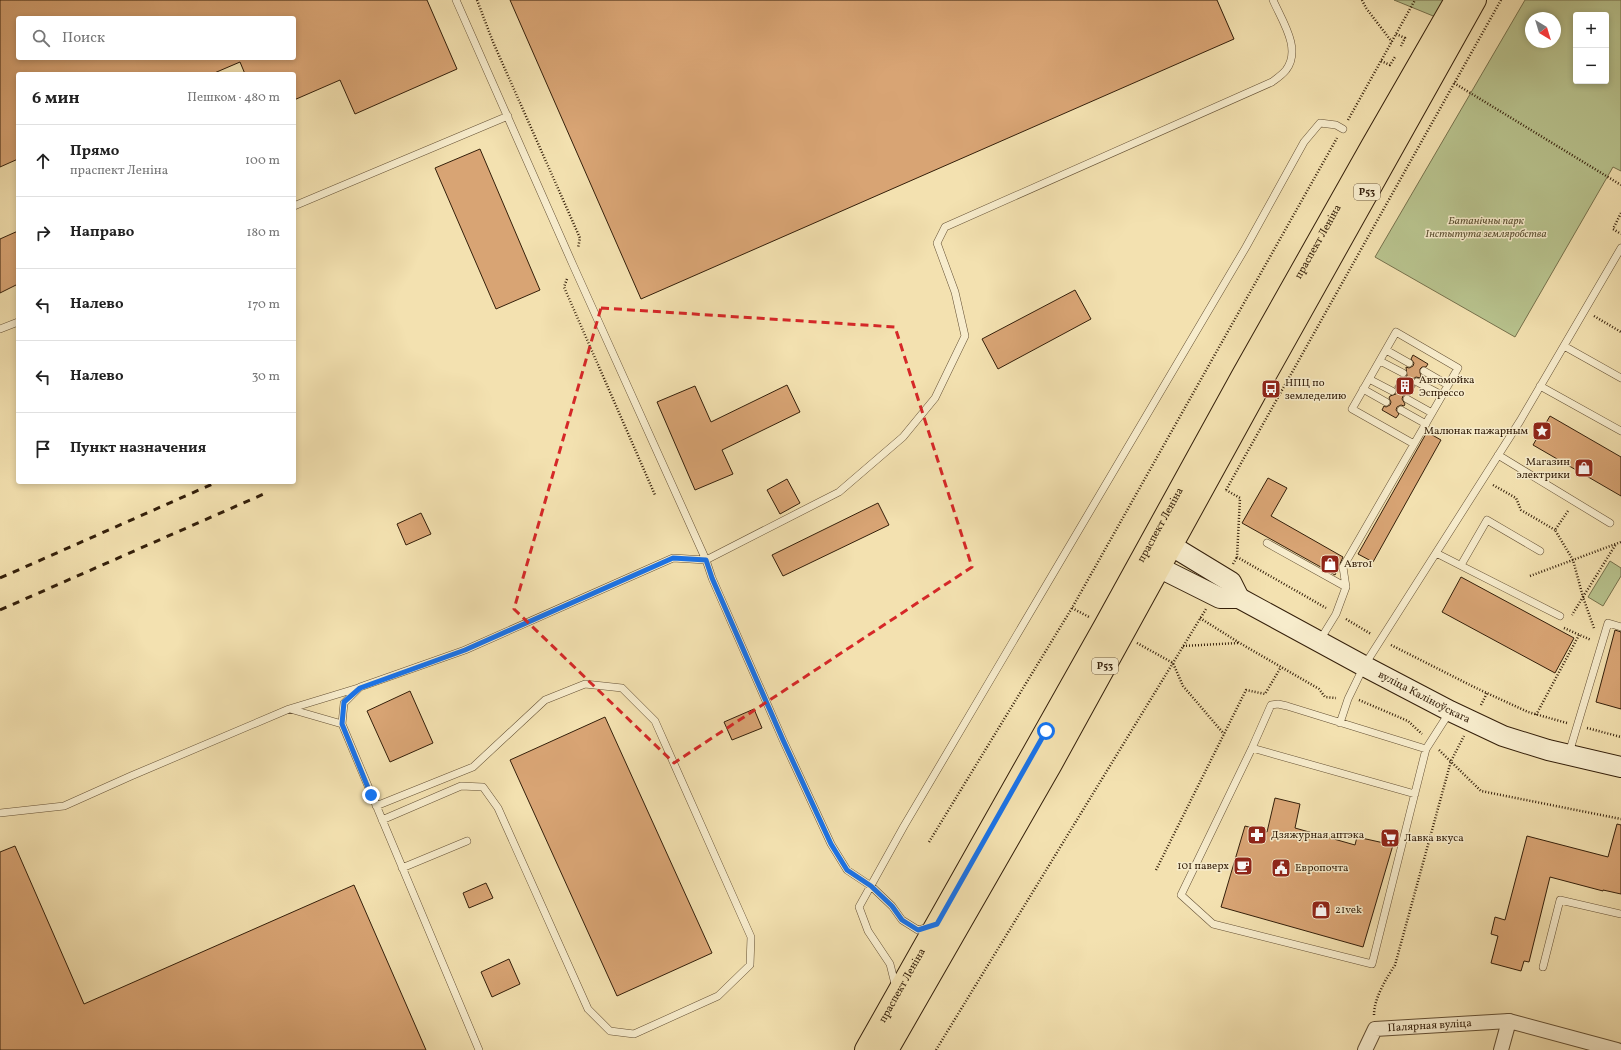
<!DOCTYPE html>
<html lang="ru">
<head>
<meta charset="utf-8">
<style>
	:root { --surface:#fff; --page:#f2f2f2; --text:#222; --muted:#767676; --line:#e0e0e0 }
	body { margin:0; font-family:Vollkorn,serif; background:var(--page); color:var(--text) }
	.controls { position:absolute; right:12px; top:12px; display:grid; overflow:hidden; border-radius:4px; box-shadow:0 2px 6px #0003 }
	.controls button { width:36px; height:36px; display:grid; place-items:center; padding:0; border:0; border-bottom:1px solid var(--line); background:var(--surface); color:var(--text); font:20px sans-serif }
	.compass { position:absolute; left:1525px; top:12px; width:36px; height:36px; border-radius:50%; background:var(--surface); box-shadow:0 2px 6px #0003; rotate:142deg }
	.stop { position:absolute; width:12px; height:12px; margin:-9px; border:3px solid #1a73e8; border-radius:50%; background:#fff }
	.stop.end { background:#1a73e8; border-color:#fff; box-shadow:0 1px 4px #0008 }
	.list { margin:0; padding:0; list-style:none }
	h2 { display:flex; justify-content:space-between; align-items:center; height:52px; margin:0; padding:0 16px; font-size:17px }
	h2 small { font-size:13px; font-weight:400; color:var(--muted) }
	.list li { display:grid; grid-template-columns:26px 1fr auto; gap:12px; align-items:center; box-sizing:border-box; height:72px; padding:0 16px; border-top:1px solid var(--line) }
	.list b { display:block; font-size:15px; white-space:nowrap }
	.list p { margin:0; font-size:13px; white-space:nowrap; color:var(--muted) }
	.list em { font-size:13px; font-style:normal; color:var(--muted) }
	.icon { flex:none; width:22px; height:22px; fill:none; stroke:currentColor; stroke-width:2; stroke-linecap:round; stroke-linejoin:round }
	.map { position:relative; flex:none; width:1621px; height:1050px; overflow:hidden }
	.search { position:absolute; background:var(--surface); box-shadow:0 2px 6px #0003; left:16px; top:16px; width:280px; height:44px; display:flex; align-items:center; gap:10px; box-sizing:border-box; padding:0 14px; border-radius:4px; color:var(--muted); font-size:15px }
	.panel { position:absolute; background:var(--surface); box-shadow:0 2px 6px #0003; left:16px; top:72px; width:280px; height:412px; border-radius:4px }
	.map>svg:first-child { display:block }
	.green { fill:#b8c38e; stroke:#76714c; fill-rule:evenodd }
	.building { fill:#d8a474; stroke:#341f0a; fill-rule:evenodd }
	.lines { fill:none; stroke-linecap:round; stroke-linejoin:round }
	.lane-casing { stroke:#645034; stroke-width:8 }
	.street-casing { stroke:#645034; stroke-width:16 }
	.secondary-casing { stroke:#341f0a; stroke-width:22 }
	.primary-casing { stroke:#341f0a; stroke-width:24 }
	.path { stroke:#341f0a; stroke-width:2.5; stroke-dasharray:1 2; stroke-linecap:butt }
	.lane { stroke:#f7eccc; stroke-width:7 }
	.street { stroke:#f7eccc; stroke-width:14 }
	.secondary { stroke:#f7eccc; stroke-width:20 }
	.primary { stroke:#f3e1b0; stroke-width:22 }
	.rail { stroke:#341f0a; stroke-width:3; stroke-dasharray:7 7; stroke-linecap:butt }
	.route { stroke:#1a73e8; stroke-width:5 }
	.marked { fill:none; stroke:#d62828; stroke-width:3; stroke-dasharray:8 5; stroke-linejoin:round }
	.labels { text-anchor:middle; dominant-baseline:central; stroke-width:3; stroke-linejoin:round; paint-order:stroke }
	.shield { fill:#f7eccc; stroke:#6e5c44; stroke-width:1 }
	.shield-label { font-size:10px; font-weight:bold; fill:#341f0a }
	.park-label { font-size:11px; font-style:italic; fill:#5c5032; stroke:#f7eccc }
	.street-label { font-size:11px; fill:#341f0a; stroke:#f7eccc }
	.poi-label { font-size:11px; fill:#341f0a; stroke:#f7eccc; text-anchor:start }
</style>
</head>
<body>
<div class="map">
<svg width="1621" height="1050" viewBox="0 0 1621 1050">
	<rect width="100%" height="100%" fill="#f3e1b0"/>
	<filter id="stains"><feTurbulence type="fractalNoise" baseFrequency=".005" numOctaves="4"/><feColorMatrix values="0 0 0 0 .2 0 0 0 0 .09 0 0 0 0 .02 0 0 0 .5 -.17"/></filter>
	<radialGradient id="worn" r=".72"><stop offset=".6" stop-color="#630" stop-opacity="0"/><stop offset="1" stop-color="#630" stop-opacity=".3"/></radialGradient>
	<path class="green" d="M1394 0H1455L1443 20Z
		M1525 0H1621V171L1613 167 1515 337 1375 257ZM1576 15H1606V81H1576ZM1531 18H1555V42H1531Z
		M1610 561 1621 568V576L1603 606 1588 597Z"/>
	<path class="building" d="M0 0H427L457 69 355 114 340 80 294 100V74H245L240 62 212 74H18V159L0 167ZM18 18H294V58H18Z
		M510 0H1217L1234 39 641 299Z
		M480 149 540 290 496 309 435 168Z
		M18 231V284L0 293V239Z
		M1075 290 1091 319 998 369 982 339Z
		M1413 355 1428 364 1426 367H1422L1420 369V373L1421 375 1420 378 1416 377 1413 379 1412 383 1415 386 1410 395 1407 394 1403 396 1402 399 1405 404 1404 406 1401 405 1397 407 1396 410 1399 414 1396 418 1382 410 1384 406 1386 407 1390 405 1391 402 1389 398 1390 396 1396 394 1397 390 1395 387 1400 377 1404 378 1407 376 1406 367 1409 368 1413 366 1414 363 1411 359Z
		M787 385 800 412 722 450 733 474 695 490 657 402 695 386 711 422Z
		M1550 416 1621 457V496L1533 445Z
		M1427 432 1441 440 1373 562 1358 554Z
		M1268 478 1287 488 1271 516 1343 557 1335 575 1242 523Z
		M787 479 800 503 780 514 767 490Z
		M878 503 889 525 783 576 772 555Z
		M421 513 431 534 406 545 397 524Z
		M1461 577 1574 638 1555 673 1442 612Z
		M1615 630 1621 632V709L1596 702Z
		M410 691 433 743 390 762 367 711Z
		M754 709 762 728 732 740 724 722Z
		M605 717 712 953 617 996 510 760Z
		M1275 798 1300 804 1295 828 1355 845 1357 837 1393 845 1363 947 1221 907 1245 826 1267 832Z
		M1617 824 1621 825V894L1603 890V891L1550 877 1529 962 1524 961 1521 971 1491 963 1498 936 1491 934 1495 917 1505 920 1527 836 1608 857Z
		M15 846 84 1004 354 885 426 1050H0V852Z
		M486 883 493 898 469 908 463 893Z
		M509 959 520 984 492 997 481 972Z"/>
	<g class="lines">
		<g class="lane-casing">
			<path id="lane" d="M456 0 573 265 706 560 839 492 903 437 935 398 965 336 955 292 937 243 945 227 1272 82C1276 79 1282 75 1286 70 1302 49 1282 21 1273 0
				M294 206 508 116
				M0 329 18 322
				M1564 346 1621 378
				M1386 350 1409 363
				M1380 361 1403 373
				M1424 371 1448 385
				M1369 379 1392 391
				M1417 382 1442 395
				M1540 386 1621 431
				M1363 389 1386 402
				M1407 399 1432 413
				M1401 410 1426 424
				M1498 455 1610 523
				M1267 543 1346 587 1336 614 1320 640
				M1436 553 1560 616
				M1461 565 1487 520 1540 551
				M1346 587 1343 567 1458 368 1396 332 1352 409 1414 444
				M290 709 342 724
				M1340 723 1348 699 1364 666 1520 421 1621 248
				M1252 748 1415 794
				M1426 749 1287 706 1278 704 1271 705 1252 748 1181 895 1213 924 1372 964 1426 749 1449 713
				M1569 753 1608 623 1621 627
				M376 806 473 767 545 700 585 684 622 688 655 721 751 937 750 965 718 996 634 1034 610 1031 588 1009 498 808 483 787 461 786 382 820
				M0 813 64 806 131 776 289 709 358 688
				M402 868 467 841
				M1543 967 1560 900 1621 914
				M896 988 890 964 868 931 859 907 904 826 1246 247 1304 142 1320 123 1336 125 1343 129
				M479 1050 342 724 344 703 360 687 465 650 673 558 706 560 712 578 783 740 831 844 847 870 871 886 892 906 902 920 918 930 931 926"/>
		</g>
		<g class="street-casing">
			<g id="street">
				<path id="s1" d="M1365 1050 1375 1029 1509 1021"/>
				<path d="M1501 1050 1509 1021 1617 1050"/>
			</g>
		</g>
		<g class="secondary-casing">
			<g id="secondary">
				<path d="M1157 537 1231 582 1239 598"/>
				<path id="s2" d="M1144 560 1220 598H1239L1364 666 1450 711 1503 736 1548 750 1621 767"/>
			</g>
		</g>
		<g class="primary-casing">
			<g id="primary">
				<path id="s3" d="M866 1050 1105 626 1243 375 1371 148 1456 0"/>
				<path d="M887 1050 1051 764 1260 384 1475 0"/>
			</g>
		</g>
		<path class="path" d="M477 0 493 42 580 238 578 248
			M1362 0 1366 8 1392 42
			M1396 34 1405 38 1401 46
			M1381 61 1390 65 1395 57
			M1454 83 1621 185
			M1348 120 1415 0
			M1621 213 1613 229 1621 234
			M567 279 564 287 655 495
			M1594 316 1621 332
			M1493 485 1516 498 1521 510 1555 530
			M1226 490 1501 0
			M1226 490 1240 498 1237 557 1326 608
			M1568 511 1555 530 1573 560 1583 597 1572 615
			M1233 564 1237 557
			M1530 576 1621 542
			M1072 608 1089 617
			M1200 618 1238 642 1319 689 1325 697 1336 698
			M1346 619 1371 634
			M1564 628 1591 640
			M1594 628 1583 597 1616 544
			M1137 643 1173 663 1183 686 1224 734
			M1391 645 1476 688 1528 712 1567 723
			M1183 646 1238 643
			M1359 700 1408 721 1422 734
			M1481 705 1487 693
			M1536 715 1579 635
			M1587 728 1621 737
			M1439 750 1481 791 1621 819
			M929 842 1072 608 1337 138
			M1156 870 1246 690 1265 694 1281 667
			M1374 1015C1374 998 1386 979 1395 965L1451 761 1464 736
			M936 1050 1206 609"/>
		<use href="#lane" class="lane"/>
		<use href="#street" class="street"/>
		<use href="#secondary" class="secondary"/>
		<use href="#primary" class="primary"/>
		<path class="rail" d="M0 578 217 482
			M0 610 266 493"/>
	</g>
	<g class="lines">
		<path class="route" d="M371 795 342 724 344 702 360 688 465 650 673 558 706 560 712 578 783 740 831 844 847 870 871 886 892 906 902 920 918 930 937 924 1046 731"/>
	</g>
	<path class="marked" d="M601 308 895 327 972 567 674 763 514 609Z"/>
	<defs>
		<g id="building-square" transform="scale(1)"><rect x="-9" y="-9" width="18" height="18" rx="4" fill="#8f2418" stroke="#f7eccc"/><path d="M-4-6H4V6H1V3H-1V6H-4ZM-2.5-4.3h1.7v1.8h-1.7ZM.8-4.3h1.7v1.8H.8ZM-2.5-1h1.7V.8h-1.7ZM.8-1h1.7V.8H.8Z" fill="#fff"/></g>
		<g id="bus-square" transform="scale(1)"><rect x="-9" y="-9" width="18" height="18" rx="4" fill="#8f2418" stroke="#f7eccc"/><path d="M-5-6H5V4H4V6H2V4H-2V6H-4V4H-5ZM-3.5-4V0h7V-4ZM-3.5 1.2v1.5H-2V1.2ZM2 1.2v1.5H3.5V1.2Z" fill="#fff"/></g>
		<g id="sight-square" transform="scale(1)"><rect x="-9" y="-9" width="18" height="18" rx="4" fill="#8f2418" stroke="#f7eccc"/><path d="M0-6L1.8-2.2L6-1.7L2.9 1.2L3.7 5.4L0 3.3L-3.7 5.4L-2.9 1.2L-6-1.7L-1.8-2.2Z" fill="#fff"/></g>
		<g id="shop-square" transform="scale(1)"><rect x="-9" y="-9" width="18" height="18" rx="4" fill="#8f2418" stroke="#f7eccc"/><path d="M-5-2.5h2.3a2.7 3.5 0 0 1 5.4 0H5L5.5 6h-11ZM-1.5-2.5h3a1.5 2.3 0 0 0-3 0Z" fill="#fff"/></g>
		<g id="pharmacy-square" transform="scale(1)"><rect x="-9" y="-9" width="18" height="18" rx="4" fill="#8f2418" stroke="#f7eccc"/><path d="M-2-6h4v4h4v4h-4v4h-4v-4h-4v-4h4Z" fill="#fff"/></g>
		<g id="supermarket-square" transform="scale(1)"><rect x="-9" y="-9" width="18" height="18" rx="4" fill="#8f2418" stroke="#f7eccc"/><path d="M-6-5.5h2.5l.6 2H6L4.5 2H-2.5L-4.4-4H-6ZM-1.5 3.2a1.3 1.3 0 1 0 .1 0ZM3 3.2a1.3 1.3 0 1 0 .1 0Z" fill="#fff"/></g>
		<g id="cafe-square" transform="scale(1)"><rect x="-9" y="-9" width="18" height="18" rx="4" fill="#8f2418" stroke="#f7eccc"/><path d="M-5.5-4.5H6V0H3Q3 3.5 0 3.5H-2.5Q-5.5 3.5-5.5 0ZM3-3.2v2h1.7v-2ZM-6 4.5H4V6H-6Z" fill="#fff"/></g>
		<g id="civic-square" transform="scale(1)"><rect x="-9" y="-9" width="18" height="18" rx="4" fill="#8f2418" stroke="#f7eccc"/><path d="M-.6-6.5H3V-4.5H.6V-3L4-1V1h2V6H-6V1h2V-1L-.6-3ZM-1.2 2.5V6h2.4V2.5Z" fill="#fff"/></g>
	</defs>
	<g fill-rule="evenodd">
		<use href="#building-square" x="1405" y="386"/>
		<use href="#bus-square" x="1271" y="389"/>
		<use href="#sight-square" x="1542" y="431"/>
		<use href="#shop-square" x="1584" y="468"/>
		<use href="#shop-square" x="1330" y="564"/>
		<use href="#pharmacy-square" x="1257" y="835"/>
		<use href="#supermarket-square" x="1390" y="838"/>
		<use href="#cafe-square" x="1243" y="866"/>
		<use href="#civic-square" x="1281" y="868"/>
		<use href="#shop-square" x="1321" y="910"/>
	</g>
	<g class="labels">
		<g class="shield">
			<rect x="1354" y="184" width="26" height="16" rx="3"/>
			<rect x="1092" y="658" width="26" height="16" rx="3"/>
		</g>
		<g class="shield-label">
			<text x="1367" y="192">Р53</text>
			<text x="1105" y="666">Р53</text>
		</g>
		<g class="park-label">
			<text x="1486" y="221">Батанічны парк<tspan x="1486" dy="13">Інстытута земляробства</tspan></text>
		</g>
		<g class="street-label">
			<text stroke="none"><textPath href="#s3" startOffset="926">праспект Леніна</textPath></text>
			<text stroke="none"><textPath href="#s3" startOffset="602">праспект Леніна</textPath></text>
			<text stroke="none"><textPath href="#s2" startOffset="314">вуліца Каліноўскага</textPath></text>
			<text stroke="none"><textPath href="#s3" startOffset="74">праспект Леніна</textPath></text>
			<text stroke="none"><textPath href="#s1" startOffset="78">Палярная вуліца</textPath></text>
		</g>
		<g class="poi-label">
			<text x="1419" y="380">Автомойка<tspan x="1419" dy="13">Эспрессо</tspan></text>
			<text x="1285" y="383">НПЦ по<tspan x="1285" dy="13">земледелию</tspan></text>
			<text x="1528" y="431" text-anchor="end">Малюнак пажарным</text>
			<text x="1570" y="462" text-anchor="end">Магазин<tspan x="1570" dy="13">электрики</tspan></text>
			<text x="1344" y="564">Авто1</text>
			<text x="1271" y="835">Дзяжурная аптэка</text>
			<text x="1404" y="838">Лавка вкуса</text>
			<text x="1229" y="866" text-anchor="end">101 паверх</text>
			<text x="1295" y="868">Европочта</text>
			<text x="1335" y="910">21vek</text>
		</g>
	</g>
	<rect width="100%" height="100%" filter="url(#stains)"/>
	<rect width="100%" height="100%" fill="url(#worn)"/>
</svg>
<div class="controls">
<button>+</button>
<button>−</button>
</div>
<svg class="compass" viewBox="-18 -18 36 36"><path d="M0-13l5 13h-10z" fill="#e53935"/><path d="M0 13l5-13h-10z" fill="#767676"/></svg>
<div class="stop" style="left:1046px;top:731px"></div>
<div class="stop end" style="left:371px;top:795px"></div>
<div class="search"><svg class="icon" aria-label="search" viewBox="0 0 24 24"><circle cx="10" cy="10" r="6"/><path d="M15 15l6 6"/></svg>Поиск</div>
<section class="panel">
<h2>6 мин<small>Пешком · 480 m</small></h2>
<ul class="list">
<li><svg class="icon" aria-label="ahead" viewBox="0 0 24 24"><path d="M12 20V5M6 11l6-6 6 6"/></svg><div><b>Прямо</b><p>праспект Леніна</p></div><em>100 m</em></li>
<li><svg class="icon" aria-label="right" viewBox="0 0 24 24"><path d="M7 20v-9h11M14 6l5 5-5 5"/></svg><div><b>Направо</b></div><em>180 m</em></li>
<li><svg class="icon" aria-label="left" viewBox="0 0 24 24"><path d="M17 20v-9H6M10 6l-5 5 5 5"/></svg><div><b>Налево</b></div><em>170 m</em></li>
<li><svg class="icon" aria-label="left" viewBox="0 0 24 24"><path d="M17 20v-9H6M10 6l-5 5 5 5"/></svg><div><b>Налево</b></div><em>30 m</em></li>
<li><svg class="icon" aria-label="arrive" viewBox="0 0 24 24"><path d="M6 21V4h12l-3 4 3 4H6"/></svg><div><b>Пункт назначения</b></div></li>
</ul>
</section>
</div>
</body>
</html>
